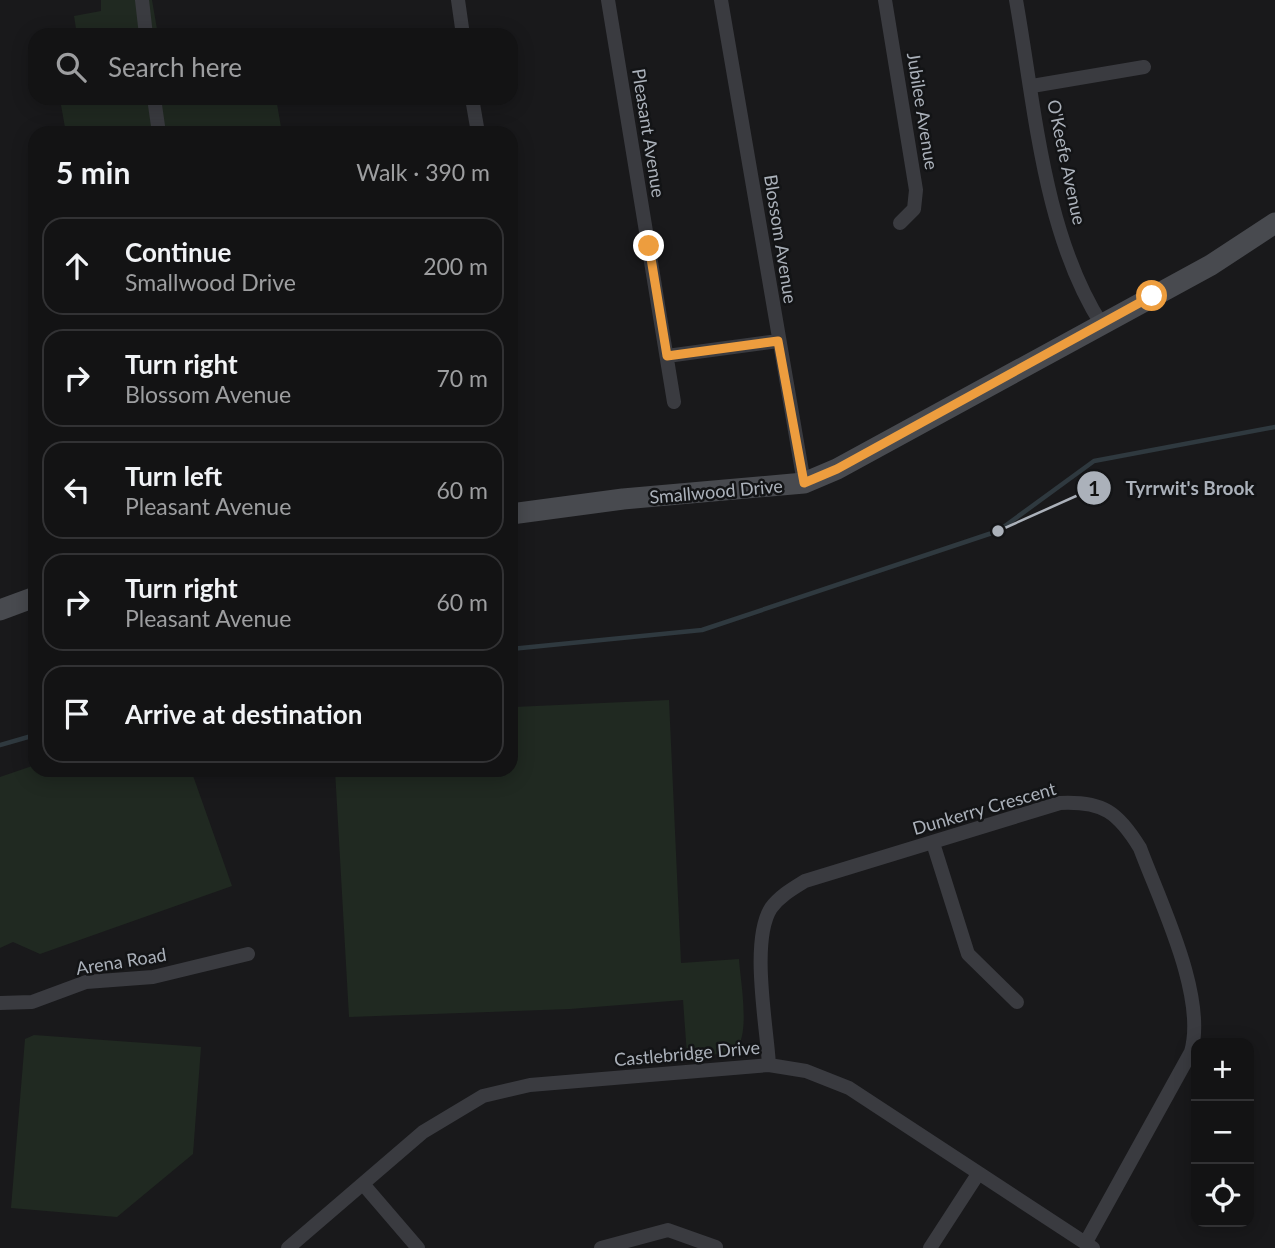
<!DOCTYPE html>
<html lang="en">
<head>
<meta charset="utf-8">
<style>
	:root { --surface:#131314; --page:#1c1c1d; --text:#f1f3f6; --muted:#9d9ea0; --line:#323234 }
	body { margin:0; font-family:Lato,sans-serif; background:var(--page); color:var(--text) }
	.controls { position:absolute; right:21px; bottom:21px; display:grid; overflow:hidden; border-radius:14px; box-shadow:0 4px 18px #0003 }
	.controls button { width:63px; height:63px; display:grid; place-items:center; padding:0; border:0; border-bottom:2px solid var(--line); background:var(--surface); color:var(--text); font:35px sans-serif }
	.stop { position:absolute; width:21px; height:21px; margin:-16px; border:5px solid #ed9d3e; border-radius:50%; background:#fff }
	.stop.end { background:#ed9d3e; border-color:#fff; box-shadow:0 2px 7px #0008 }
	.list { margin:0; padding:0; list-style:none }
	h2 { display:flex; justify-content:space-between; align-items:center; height:91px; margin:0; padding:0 28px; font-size:30px }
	h2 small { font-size:23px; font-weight:400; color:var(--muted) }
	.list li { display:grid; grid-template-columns:46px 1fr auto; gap:21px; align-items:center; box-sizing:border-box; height:98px; margin:0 14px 14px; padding:0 14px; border:2px solid var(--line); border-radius:21px }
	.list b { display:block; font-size:26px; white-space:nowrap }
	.list p { margin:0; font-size:23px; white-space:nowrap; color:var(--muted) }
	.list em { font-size:23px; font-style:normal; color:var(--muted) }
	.icon { flex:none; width:38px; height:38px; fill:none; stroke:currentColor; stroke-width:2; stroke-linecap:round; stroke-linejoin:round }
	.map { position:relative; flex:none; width:1275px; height:1248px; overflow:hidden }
	.search { position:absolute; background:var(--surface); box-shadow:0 4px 18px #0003; left:28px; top:28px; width:490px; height:77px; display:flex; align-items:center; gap:18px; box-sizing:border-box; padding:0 24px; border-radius:21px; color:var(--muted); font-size:26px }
	.panel { position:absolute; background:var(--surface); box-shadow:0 4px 18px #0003; left:28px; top:126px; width:490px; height:651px; border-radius:21px }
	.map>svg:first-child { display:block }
	.green { fill:#202921 }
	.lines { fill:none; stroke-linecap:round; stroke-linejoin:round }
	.stream { stroke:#2f393f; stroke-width:4.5 }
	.street { stroke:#3a3b40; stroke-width:14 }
	.secondary { stroke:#484a4f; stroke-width:21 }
	.route { stroke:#ed9d3e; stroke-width:9 }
	.labels { text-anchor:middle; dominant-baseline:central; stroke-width:5; stroke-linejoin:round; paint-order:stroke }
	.street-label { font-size:18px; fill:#abb1ba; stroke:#131416 }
	.leader { fill:none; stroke:#abb1ba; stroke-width:2.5 }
	.callout-dot { fill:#abb1ba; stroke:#131416; stroke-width:2.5 }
	.mark-label { font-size:21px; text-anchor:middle; font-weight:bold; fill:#111 }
	.callout-label { font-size:19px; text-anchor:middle; font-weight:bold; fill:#abb1ba; stroke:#131416; stroke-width:5; stroke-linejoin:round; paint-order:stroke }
</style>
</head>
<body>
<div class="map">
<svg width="1275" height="1248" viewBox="0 0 1275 1248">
	<rect width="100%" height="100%" fill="#19191b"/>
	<path class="green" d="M101 0H152L158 35H77L74 16 101 11Z
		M89 98H168L169 104 212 98H276L282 133H66L61 105 89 101Z
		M669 700 681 963 739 959C740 979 753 1045 731 1052 718 1056 701 1054 687 1055L683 1000 570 1009 349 1017 335 770H511V722L515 721 514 707Z
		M35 765V770H191L232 886 40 954 13 942 0 948V777Z
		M34 1035 201 1047 193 1154 117 1217 11 1208 25 1039Z"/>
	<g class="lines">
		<path class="stream" d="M511 649 702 630 998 531 1094 461 1275 427
			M0 745 35 735"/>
		<path class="street" d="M142 0 146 35
			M458 0 463 35
			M608 0 674 402
			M721 0 804 483
			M885 0 916 190 914 209 900 223
			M1016 0C1035 106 1043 233 1102 325
			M1032 86 1144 67
			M154 98 159 133
			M472 98 478 133
			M667 356 778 341
			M933 843 968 954 1017 1002
			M0 1003 32 1002 86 982 153 977 248 954
			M769 1065C767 1027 750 941 771 908 780 896 792 889 805 881L1060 803C1103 801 1118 812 1140 848 1160 902 1207 996 1191 1052L1086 1242
			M363 1184 418 1248
			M288 1248 423 1132 483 1096 530 1085 769 1065 806 1071 849 1088 1093 1248
			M601 1248 668 1230 716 1247
			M930 1248 978 1174"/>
		<path class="secondary" d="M511 514 623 499 804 483 837 469 1211 265 1275 223
			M0 610 35 597"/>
	</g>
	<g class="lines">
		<path class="route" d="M649 246 667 356 778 341 804 483 837 469 1152 296"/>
	</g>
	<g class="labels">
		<g class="street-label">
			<text transform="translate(923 111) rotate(81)">Jubilee Avenue</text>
			<text transform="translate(649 133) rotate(81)">Pleasant Avenue</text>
			<text transform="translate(1067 162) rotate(78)">O'Keefe Avenue</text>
			<text transform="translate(781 239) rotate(81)">Blossom Avenue</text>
			<text transform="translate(716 491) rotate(-5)">Smallwood Drive</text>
			<text transform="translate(984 808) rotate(-16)">Dunkerry Crescent</text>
			<text transform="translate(121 961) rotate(-9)">Arena Road</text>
			<text transform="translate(687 1053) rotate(-5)">Castlebridge Drive</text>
		</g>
	</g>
	<path class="leader" d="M998 531L1094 488"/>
	<g class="callout-dot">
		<circle cx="998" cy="531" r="7"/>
		<circle cx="1094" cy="488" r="18"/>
	</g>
	<g class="mark-label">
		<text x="1094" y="496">1</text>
	</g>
	<g class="callout-label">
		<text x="1190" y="495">Tyrrwit's Brook</text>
	</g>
</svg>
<div class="controls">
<button>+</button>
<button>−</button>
<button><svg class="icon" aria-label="locate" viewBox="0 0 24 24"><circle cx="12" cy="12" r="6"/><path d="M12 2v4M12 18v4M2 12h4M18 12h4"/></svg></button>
</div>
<div class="stop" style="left:1152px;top:296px"></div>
<div class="stop end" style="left:649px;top:246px"></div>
<div class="search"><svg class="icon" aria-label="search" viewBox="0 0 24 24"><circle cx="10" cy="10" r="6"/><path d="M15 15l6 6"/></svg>Search here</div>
<section class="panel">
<h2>5 min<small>Walk · 390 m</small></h2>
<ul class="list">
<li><svg class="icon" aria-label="ahead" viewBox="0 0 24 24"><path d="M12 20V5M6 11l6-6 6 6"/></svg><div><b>Continue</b><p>Smallwood Drive</p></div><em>200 m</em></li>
<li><svg class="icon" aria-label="right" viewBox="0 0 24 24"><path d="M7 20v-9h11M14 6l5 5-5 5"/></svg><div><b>Turn right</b><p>Blossom Avenue</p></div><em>70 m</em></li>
<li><svg class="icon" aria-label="left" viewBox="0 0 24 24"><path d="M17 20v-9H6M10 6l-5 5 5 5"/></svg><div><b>Turn left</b><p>Pleasant Avenue</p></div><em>60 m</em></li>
<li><svg class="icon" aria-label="right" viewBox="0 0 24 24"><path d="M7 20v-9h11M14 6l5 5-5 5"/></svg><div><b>Turn right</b><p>Pleasant Avenue</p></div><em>60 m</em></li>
<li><svg class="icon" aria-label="arrive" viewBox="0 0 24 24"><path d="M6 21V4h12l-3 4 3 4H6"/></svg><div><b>Arrive at destination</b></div></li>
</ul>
</section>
</div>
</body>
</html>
